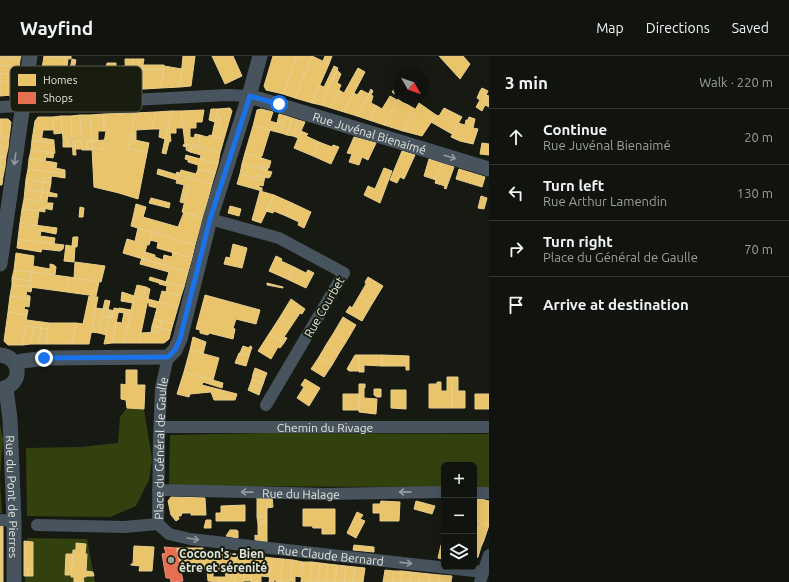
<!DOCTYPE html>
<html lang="en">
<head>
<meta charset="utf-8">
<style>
	:root { --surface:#11140e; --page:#1a1d17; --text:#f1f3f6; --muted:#9c9e9e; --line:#30332e }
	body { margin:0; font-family:Ubuntu,sans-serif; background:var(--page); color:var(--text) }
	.controls { position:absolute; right:12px; bottom:12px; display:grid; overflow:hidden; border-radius:6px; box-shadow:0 4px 16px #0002 }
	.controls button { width:36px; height:36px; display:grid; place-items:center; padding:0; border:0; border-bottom:1px solid var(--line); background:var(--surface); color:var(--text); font:20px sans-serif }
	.compass { position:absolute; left:393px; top:12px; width:36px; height:36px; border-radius:50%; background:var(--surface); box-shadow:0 4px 16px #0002; rotate:130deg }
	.stop { position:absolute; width:12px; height:12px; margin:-9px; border:3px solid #1a73e8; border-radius:50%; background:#fff }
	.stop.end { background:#1a73e8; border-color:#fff; box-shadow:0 1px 4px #0008 }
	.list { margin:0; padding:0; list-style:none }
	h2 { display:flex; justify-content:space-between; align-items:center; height:52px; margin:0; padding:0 16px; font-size:17px }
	h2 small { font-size:13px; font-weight:400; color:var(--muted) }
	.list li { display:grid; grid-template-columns:26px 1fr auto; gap:12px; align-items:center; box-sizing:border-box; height:56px; padding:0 16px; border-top:1px solid var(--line) }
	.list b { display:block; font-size:15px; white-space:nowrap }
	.list p { margin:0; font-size:13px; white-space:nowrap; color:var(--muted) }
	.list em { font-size:13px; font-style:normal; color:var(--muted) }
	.icon { flex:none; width:22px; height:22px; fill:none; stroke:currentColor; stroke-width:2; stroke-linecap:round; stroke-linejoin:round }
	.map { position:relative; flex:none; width:489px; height:526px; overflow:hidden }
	header { display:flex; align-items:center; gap:24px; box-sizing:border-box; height:56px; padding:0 20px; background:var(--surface); border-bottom:1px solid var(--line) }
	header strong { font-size:19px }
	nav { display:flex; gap:22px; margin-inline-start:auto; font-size:14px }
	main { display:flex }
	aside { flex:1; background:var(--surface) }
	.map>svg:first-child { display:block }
	.green { fill:#33410f }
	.homes { fill:#e9c46a; stroke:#e7ce8c }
	.shops { fill:#e76f51; stroke:#e6927b }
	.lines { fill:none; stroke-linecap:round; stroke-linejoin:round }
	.minor { stroke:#47545e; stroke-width:12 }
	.tertiary { stroke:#47545e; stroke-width:15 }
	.oneway { stroke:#949c9d }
	.route { stroke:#1a73e8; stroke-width:5 }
	.poi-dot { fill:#9b9e95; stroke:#181d0f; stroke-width:1.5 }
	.labels { text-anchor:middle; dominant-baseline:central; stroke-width:4; stroke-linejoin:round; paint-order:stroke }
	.street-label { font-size:12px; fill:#e2e5dc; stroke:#181d0f }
	.poi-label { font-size:12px; font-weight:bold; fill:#e2e5dc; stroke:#181d0f; text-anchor:start }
	.key { fill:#181d0f; stroke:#55594c; stroke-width:1 }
	.key-label { font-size:11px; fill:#e2e5dc }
</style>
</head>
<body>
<header>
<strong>Wayfind</strong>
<nav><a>Map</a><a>Directions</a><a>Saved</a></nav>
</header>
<main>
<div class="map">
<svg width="489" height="526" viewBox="0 0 489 526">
	<rect width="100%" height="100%" fill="#171a12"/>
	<path class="green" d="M127 352 144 353 152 403 149 424 136 450 110 461 27 460 26 392 81 391 118 387 120 361Z
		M0 369 3 383 0 422 2 457H0Z
		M273 377 489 378V432L474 431V409H444V431L169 430 170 379Z
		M27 482 87 483 95 526H25Z"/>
	<path class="homes" d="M0 0H21L20 4Z
		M44 0 68 3 67 11 58 10 56 24H65L63 37 44 38 39 32Z
		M45 0H64L63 2Z
		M64 0H71V3L63 2Z
		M183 0H195L191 30 180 31Z
		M212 0H233L242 20 225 28Z
		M273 0H297L283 38 266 34 264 30Z
		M297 0H312L295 42 283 38Z
		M312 0 329 8 312 47 295 42Z
		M325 0H332L329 8 323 5Z
		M439 0H463L470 8 460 23Z
		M0 1 20 4 19 12 0 9Z
		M72 3 76 4 74 13H70Z
		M125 3H133V33L126 34Z
		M133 3H144L142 14 144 33H133Z
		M107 7H116V11L125 10 126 34 102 35Z
		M0 9 19 12 18 20 0 17Z
		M143 9H164V13L142 14Z
		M164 10 182 13 180 31 161 32Z
		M334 10 338 12 321 49 312 47 319 29 324 31Z
		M358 12 365 16 344 56 331 52 339 34 344 37Z
		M164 13 161 32 144 33 142 14Z
		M337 14 341 18 337 27 341 29 331 52 321 49Z
		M0 17 18 20 17 27 0 25Z
		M0 25 17 27 16 35 12 39 0 40Z
		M396 31 399 33 395 38 392 36Z
		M482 32 488 35 486 39 480 35Z
		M371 33 373 35 371 39 373 40 371 47 377 50 369 64 357 60Z
		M361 34 369 38 357 60 344 56 354 37 357 39Z
		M480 35 486 39 483 44 487 47 489 43V51L485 49 482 55 476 51 480 44 477 42Z
		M486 39 489 40 487 47 483 44Z
		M390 40 397 44 384 69 369 64 377 50 382 53Z
		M398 43 415 53 403 75 384 69Z
		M419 47 436 59 422 80 403 75Z
		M230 52 232 55 224 83 212 80 214 70 219 71 220 62H216L218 53Z
		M444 52 462 61 452 78 431 66 436 59 439 60Z
		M211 53H218L215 66 209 64Z
		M261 53 273 56 270 65 283 69 281 77 253 70 257 54Z
		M204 54 202 66H196V72H190V81L194 82 195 78 200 79 198 91 187 88 186 91 183 90 184 88H185L181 55Z
		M171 55H181L183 72H176V77H170L171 85 169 86 166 98 162 97Z
		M171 55 165 83 159 81 160 73H152L156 56Z
		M156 56 152 73 136 74V80L131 79 135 57Z
		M135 57 128 93 147 97 138 143 119 137 94 131 92 92 103 93 106 75H104V58Z
		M104 58V75H98V85H92L90 59Z
		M279 58 286 60 283 69 277 67Z
		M80 59 81 85H75L76 99H73L71 60Z
		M80 59H90L92 85H87V94H82Z
		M61 60 62 77 54 78 53 61Z
		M61 60H71L72 91H68V83H63Z
		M286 60 292 62 287 79 281 77Z
		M38 61H53L54 74H43L41 86 32 84 35 65Z
		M469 61 475 63 473 72 478 73 473 88 460 85 451 81 458 67 465 69 466 64H468Z
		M216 62H220L219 71 214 70Z
		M292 62 298 64 293 80 287 79Z
		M0 63H8L11 66 9 82 0 81Z
		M298 64 305 66 298 82 293 80Z
		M253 70 270 74 262 100H261V102L245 97Z
		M301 75 308 78 306 80 319 86 313 100 294 92Z
		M131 79 136 80V84L130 83Z
		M200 79 207 81 210 79 224 83 220 97 198 91Z
		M0 81 9 82 8 92 0 91Z
		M354 81 376 87 368 104 362 101 359 109 349 106 352 98 347 97Z
		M42 82 54 84V87L41 86Z
		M63 83H68V91H63Z
		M130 83 149 87 147 97 128 93Z
		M32 84 54 87 55 97 31 94Z
		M104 84 103 93 92 92V85Z
		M75 85H81L82 93H76Z
		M87 85H92V94H87Z
		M319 86 332 91 333 89 339 91 331 108 313 100Z
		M482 87 489 88V99L480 98Z
		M187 88 192 90 190 96 186 94Z
		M192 90 220 97 218 108 200 103 201 99 190 96Z
		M0 91 8 92 6 101H0Z
		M31 94 54 97 53 102 46 101 45 105 29 103Z
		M402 95 415 99 404 123 400 121 397 127 390 124Z
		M245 97 271 105 269 112 258 109V112L242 108Z
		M186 99 218 108 215 118 198 113V109L188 106V104L185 103Z
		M0 101H6L5 111H0Z
		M29 103 52 106 51 111 65 114V118L28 113Z
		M429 103 441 107 436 124 424 120Z
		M52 106 57 107 56 112 51 111Z
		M441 107 454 111 446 133 444 132 445 130 435 127Z
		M242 108 272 116 270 121 268 122 257 119 255 122 240 118Z
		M258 109 268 112 267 115 258 112Z
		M0 111H5L3 121 0 120Z
		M384 112 392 115 380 147 364 139 368 130 375 133Z
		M28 113 65 118V122L52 120 51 123 44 122 43 126 26 123Z
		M158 113 178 119 177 124 157 118Z
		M198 113 215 118 212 128 176 118 177 116 180 117 181 114 196 118Z
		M459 113 485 121 482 131 456 123Z
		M240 118 264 125 263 130 259 129V131L262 132V135L237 128Z
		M178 119 212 128 203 162 182 156 189 130 176 127Z
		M257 119 265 121 264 125 255 122Z
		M0 120 3 121 2 129H0Z
		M44 122 51 123V127L43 126Z
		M26 123 43 126 42 136 25 133Z
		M43 126 51 127 49 137 42 136Z
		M184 129 189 130 184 147 180 146Z
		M25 133 42 136 40 145 24 143Z
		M260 135 274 139 261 167 252 164Z
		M42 136H48L47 146 40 145Z
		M48 136 57 138V141L47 140Z
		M274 139 292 147 286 160 274 155 273 157 266 155Z
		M481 140 487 142 484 153 478 152Z
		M151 142 170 147 169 152 149 147Z
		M24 143 49 147 48 153 40 152 39 155 22 153Z
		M49 147H53L52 154 48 153Z
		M292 147 311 156 304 172 298 169 299 166 286 160Z
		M136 148 146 151 143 161 178 171 184 156 203 162 195 189 131 170Z
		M230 150 241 153 239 160 228 157Z
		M80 151 84 152 83 161H79Z
		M40 152 45 153V156L39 155Z
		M22 153 39 155 37 169 20 167Z
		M20 167 42 170 40 180 55 182 54 188 18 183Z
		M42 170 57 172 56 178 41 175Z
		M138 172 153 176 149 189 135 185Z
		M153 176 195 189 192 202 157 192 158 186 150 184Z
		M73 181H78L77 191 72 190Z
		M18 183 64 189 63 193 60 195 42 193 41 196 17 192Z
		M127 183 147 189 143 203 123 197Z
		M233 188 247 192 242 212 224 208 226 201 230 202Z
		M66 189 75 191 74 206 64 205Z
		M145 196 155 199V201L163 204 164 199 172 201 173 196 192 202 188 216 143 203Z
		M16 197 34 200 33 210 50 213V208L54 209 56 211 55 219 14 214Z
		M276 200 282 203 281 205 294 211 287 223 269 215Z
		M142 202 188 216 184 231 166 226 169 216 140 208Z
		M75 206 105 210 101 226 74 222Z
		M294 211 306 217 308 214 314 217 306 232 287 223Z
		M14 214 31 216 30 225 12 222Z
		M31 216 69 221 67 236 30 231Z
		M69 221 99 226 96 240 67 236Z
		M150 221 160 224 159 227 149 224Z
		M368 221 383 230 372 248 359 240 366 228 365 226Z
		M12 222 31 225 30 231 12 229Z
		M160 224 184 231 181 240 166 236 167 230 159 228Z
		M267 227 283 231V232L267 229Z
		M12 229 32 231 31 236 27 235 26 239 30 240V243L10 240Z
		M137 229 146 231 144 238 142 237 141 241 134 240Z
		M146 231 150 233 148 243 141 241 142 237 144 238Z
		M162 235 181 240 178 251 159 246Z
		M122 236 134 240 133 247 121 245Z
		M205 239 260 254 256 268 236 263 233 272 235 273 233 283 209 277 208 279 200 277V274L196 273Z
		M10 240 30 243 29 251 25 250 24 253 28 254 27 259 8 256Z
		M89 240 98 241 89 288H72L76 267 83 268Z
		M134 240 148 243 139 287H124Z
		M359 240 372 248 362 265 346 256 350 250 352 252Z
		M148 243 178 251 173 268 154 263 157 252 149 250V247L147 246Z
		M291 243 305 253 302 258 300 257 292 269 280 261Z
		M105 244 110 245 108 254 103 253Z
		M96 252 103 253 99 277 91 276Z
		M114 252 119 253 112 287 104 288 110 261 112 262Z
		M119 252 131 254 130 258 118 256Z
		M103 253 111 254 110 261 102 260Z
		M111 254 114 255 112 262 110 261Z
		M8 256 27 259 23 289H8L4 285Z
		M124 257 130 258 124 287H112L116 266 122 267Z
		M102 260 110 261 106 279 99 277Z
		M280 261 292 269 284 281 287 282 284 287 269 278Z
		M343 261 356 269 346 286 333 278Z
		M154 263 162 265 161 272 152 270Z
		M27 264 34 265 33 271 26 270Z
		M34 265 42 266 41 272 33 271Z
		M162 265 173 268 171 275 161 272Z
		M42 266 49 267 48 273 41 272Z
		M49 267H76L72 288H46Z
		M26 270 33 271 31 288 23 289Z
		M152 270 161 272 159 276H151Z
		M33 271 41 272 39 288H31Z
		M41 272 48 273 46 288H39Z
		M161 272 171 275 169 283 164 287H139L141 277 159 276Z
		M269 278 284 287 280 292 278 291 271 303 258 295Z
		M333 278 346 286 339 297 326 289Z
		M193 281 206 286 203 298 190 294Z
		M326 289 339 297 332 309 319 301Z
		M243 290 249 292 250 290 252 291 249 300 240 297Z
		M190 294 219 302 213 324 184 316Z
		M239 297 249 300 246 310 235 307Z
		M355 299H359V315H349L347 313Z
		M359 299H382V310L364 309V316H359Z
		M382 299 409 300V314H406V310H382Z
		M319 301 332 309 324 321 311 313Z
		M255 312 267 317 265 322 253 318Z
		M126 314H137V329H145L144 353 127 352 126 344 121 343V328L126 329Z
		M184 316 223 327 222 332 203 326 202 329 237 338 235 344H214L211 336 190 338 189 341 177 338Z
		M253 318 265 322 263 328 252 323Z
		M447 321H452V352H429V328H437V326H441V335H447Z
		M452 321H458V335H465V352H452Z
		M252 323 263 328 261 333 250 329Z
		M305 323 320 332 309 350 297 342 304 331 301 329Z
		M359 328H365V332H364V342L377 343 376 358 359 356Z
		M250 329 261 333 259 339 248 334Z
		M374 333H381V341H377L374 339Z
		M391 334H406V353L391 352Z
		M343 338H359V354H343Z
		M475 338H489V353H475Z
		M171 441 205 442 206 459H191V457H182L181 460H178L179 463 176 465 171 459 168 445Z
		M257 442H267V460L257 461Z
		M267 442H272L273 451 267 452Z
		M476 442 489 445V469L474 463V447Z
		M381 445 400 446 399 465H380V457H373V448H380Z
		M416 445 435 450 432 458 414 453Z
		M245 449V465H216V457H221V450Z
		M303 453H335V478H322V472H313L312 470H303Z
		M357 456 363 459 360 463 365 465 356 482 347 477Z
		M267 460V465H262V468H258L257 461Z
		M474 463 489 469 484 484 474 480 478 468 474 466Z
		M206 464H211V472H204Z
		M262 465H267V486L255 484V479L258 480V468H262Z
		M0 468H3V485H0Z
		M230 474H236L238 475V482L226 480Z
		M474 480 484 484 481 491 474 489Z
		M0 485H3V493H0Z
		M24 485 33 486V512H28V520H24Z
		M76 487 86 488 85 498H87L86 515 93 516 94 520H86V521H83L84 526H74V521H71L73 494H76Z
		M354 489 374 491V496L353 494Z
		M441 489 444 490 443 503 438 502Z
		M474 489 481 491 478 501 474 503Z
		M134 490 154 491 152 515H139L140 510 131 509V508H133Z
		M176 492H188L189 510H180Z
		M188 492H195L196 509H189Z
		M195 492H203L204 509H196Z
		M0 493H3V526H0Z
		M203 495 217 496 218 514 213 513V521H219V526L208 525 207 513H204Z
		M217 496 227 497 232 526H219V521H226L225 515 218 514Z
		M227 497 236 498 235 526H232Z
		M66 498H73L71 519H65Z
		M236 498 246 499 243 526H235Z
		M246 499 253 500 251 525H243Z
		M253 500 272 502 270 521 261 520V526H251Z
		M272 502 283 503 280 526H276V524H274V526H269Z
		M283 503 293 504 290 526H280Z
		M293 504 303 506 301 521 295 520V526L290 525Z
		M303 506H312L310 526H301Z
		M312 506 320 507 318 526H310Z
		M320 507 328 508 326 526H318Z
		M328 508 337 509 335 526H326Z
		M337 509 346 510 344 526H335Z
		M346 510 355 511 353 526H344Z
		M355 511 365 512 363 526H353Z
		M28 512H33V520H28Z
		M385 514 394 515 393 526H383Z
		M394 515H402L401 526H393Z
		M402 515 411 516 410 526H401Z
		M411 516 420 517 419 526H410Z
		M420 517 430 518 429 526H419Z
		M430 518 440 519 439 526H429Z
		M440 519 452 520 451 526H439Z"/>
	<path class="shops" d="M164 491 176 492 183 525 171 526 170 522H166L162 498 166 497Z"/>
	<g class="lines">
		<g class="minor">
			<path d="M0 51 227 39 249 40"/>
			<path d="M210 163 279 182 344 217 266 349"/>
			<path id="s1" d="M160 371H489"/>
			<path id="s2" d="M158 434 326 438 444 436"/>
			<path d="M474 437H489"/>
			<path d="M0 464 14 465"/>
			<path id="s3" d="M158 468 169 478 190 483 483 516"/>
			<path id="s4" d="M37 469 124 471 158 468 159 382 161 332 168 301"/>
			<path d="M480 526 489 499"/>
		</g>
		<g class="tertiary">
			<path id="s5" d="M249 40 489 113"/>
			<path d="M0 208 30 0"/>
			<path d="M0 299C23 301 23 330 0 333"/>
			<path d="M16 309 22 305 48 302 168 301 175 294 180 283 210 163 249 40 260 0"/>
			<path id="s6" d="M6 332 10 363 14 465V526"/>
		</g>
	</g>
	<defs><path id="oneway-shaft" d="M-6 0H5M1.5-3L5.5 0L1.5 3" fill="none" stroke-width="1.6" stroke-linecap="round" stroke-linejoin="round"/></defs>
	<g class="oneway">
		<use href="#oneway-shaft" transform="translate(450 101) rotate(17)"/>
		<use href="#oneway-shaft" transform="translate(15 103) rotate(98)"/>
		<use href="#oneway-shaft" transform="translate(247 436) rotate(-179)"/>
		<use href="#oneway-shaft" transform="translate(405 436) rotate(179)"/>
		<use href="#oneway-shaft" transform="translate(193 483) rotate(9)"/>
		<use href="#oneway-shaft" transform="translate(406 507) rotate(6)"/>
	</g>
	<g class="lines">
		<path class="route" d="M44 302 168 301 175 294 180 283 210 163 250 40 279 48"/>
	</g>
	<circle class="poi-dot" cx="171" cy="504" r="4"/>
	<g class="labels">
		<g class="street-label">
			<text stroke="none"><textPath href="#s5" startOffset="126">Rue Juvénal Bienaimé</textPath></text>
			<text transform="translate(324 251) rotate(-60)">Rue Courbet</text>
			<text stroke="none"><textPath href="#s1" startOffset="165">Chemin du Rivage</textPath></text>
			<text stroke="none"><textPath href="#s4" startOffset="197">Place du Général de Gaulle</textPath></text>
			<text stroke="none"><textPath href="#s2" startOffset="143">Rue du Halage</textPath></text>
			<text stroke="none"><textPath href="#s6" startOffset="109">Rue du Pont de Pierres</textPath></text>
			<text stroke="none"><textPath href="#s3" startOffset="178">Rue Claude Bernard</textPath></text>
		</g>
		<g class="poi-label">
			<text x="179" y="497">Cocoon's - Bien<tspan x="179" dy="14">être et sérenité</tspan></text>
		</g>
	</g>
	<rect x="10" y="10" width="132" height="46" rx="6" class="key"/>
	<rect x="18" y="18" width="18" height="12" fill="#e9c46a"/>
	<rect x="18" y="36" width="18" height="12" fill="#e76f51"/>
	<g class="key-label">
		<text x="43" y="28">Homes</text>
		<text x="43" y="46">Shops</text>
	</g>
</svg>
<div class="controls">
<button>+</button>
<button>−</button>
<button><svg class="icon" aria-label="layers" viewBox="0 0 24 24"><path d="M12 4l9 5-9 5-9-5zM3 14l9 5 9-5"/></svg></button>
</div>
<svg class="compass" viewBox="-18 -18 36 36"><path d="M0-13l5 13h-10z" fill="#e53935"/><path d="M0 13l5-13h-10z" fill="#9c9e9e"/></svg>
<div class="stop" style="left:279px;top:48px"></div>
<div class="stop end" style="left:44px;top:302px"></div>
</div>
<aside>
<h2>3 min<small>Walk · 220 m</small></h2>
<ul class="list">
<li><svg class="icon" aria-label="ahead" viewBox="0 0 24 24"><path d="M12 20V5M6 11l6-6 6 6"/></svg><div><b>Continue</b><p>Rue Juvénal Bienaimé</p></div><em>20 m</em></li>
<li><svg class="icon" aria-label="left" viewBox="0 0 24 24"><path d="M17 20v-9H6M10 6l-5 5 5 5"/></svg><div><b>Turn left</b><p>Rue Arthur Lamendin</p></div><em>130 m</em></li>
<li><svg class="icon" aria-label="right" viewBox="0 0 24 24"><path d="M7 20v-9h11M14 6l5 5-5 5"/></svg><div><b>Turn right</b><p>Place du Général de Gaulle</p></div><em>70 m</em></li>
<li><svg class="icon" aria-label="arrive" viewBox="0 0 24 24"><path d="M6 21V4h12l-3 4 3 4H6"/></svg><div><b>Arrive at destination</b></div></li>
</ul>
</aside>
</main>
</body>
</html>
